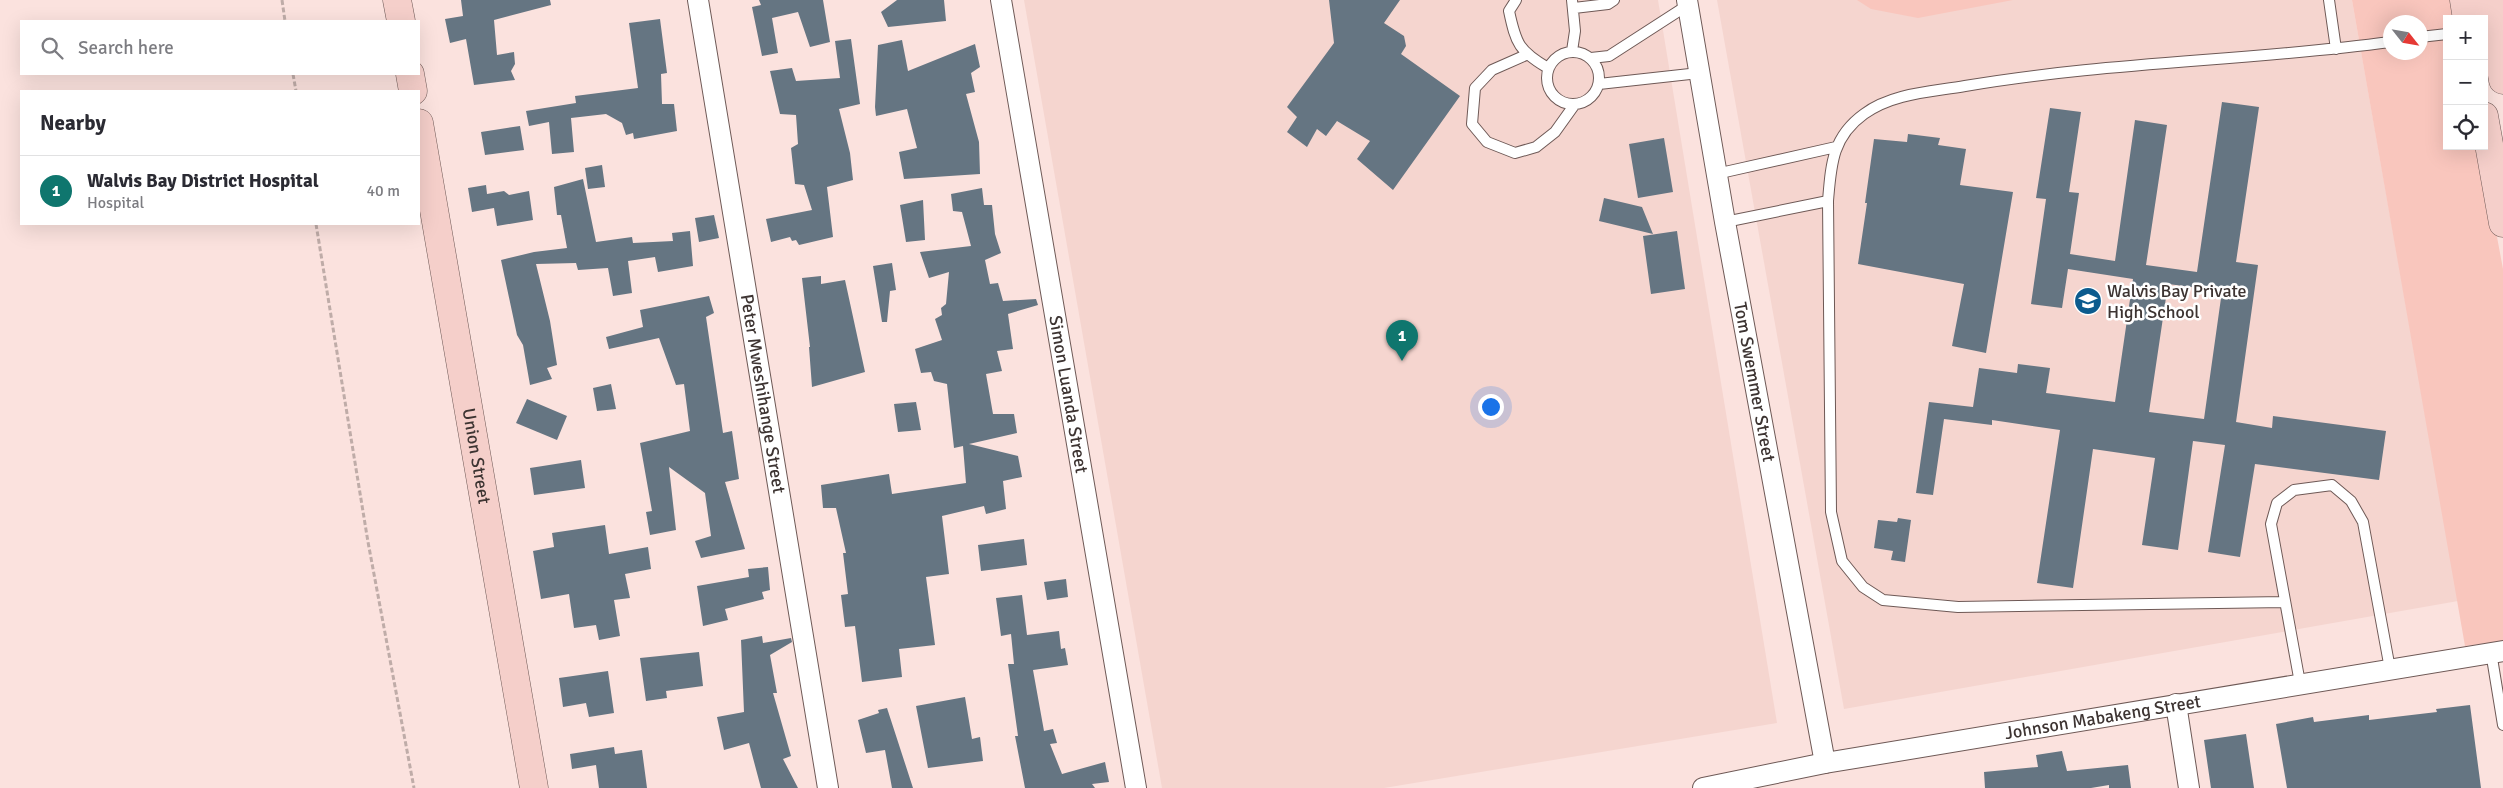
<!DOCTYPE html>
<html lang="en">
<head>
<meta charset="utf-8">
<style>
	:root { --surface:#fff; --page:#f2f2f3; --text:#2b2b33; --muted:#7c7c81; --line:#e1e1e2; --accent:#0f766e }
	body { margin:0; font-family:Signika,sans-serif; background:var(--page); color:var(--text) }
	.controls { position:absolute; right:15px; top:15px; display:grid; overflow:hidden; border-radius:0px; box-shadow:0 5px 20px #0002 }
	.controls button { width:45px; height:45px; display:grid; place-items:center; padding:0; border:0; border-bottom:1px solid var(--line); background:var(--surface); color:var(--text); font:25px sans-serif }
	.compass { position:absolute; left:2383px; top:15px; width:45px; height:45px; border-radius:50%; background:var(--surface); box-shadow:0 5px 20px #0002; rotate:121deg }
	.you { position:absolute; left:1490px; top:406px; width:18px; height:18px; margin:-12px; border:4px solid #fff; border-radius:50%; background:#1a73e8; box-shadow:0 0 0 8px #1a73e833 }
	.badge { display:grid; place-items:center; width:32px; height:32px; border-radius:50%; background:var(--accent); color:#fff; font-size:16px; font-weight:700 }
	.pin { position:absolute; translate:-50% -41px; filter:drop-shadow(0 1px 2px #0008) }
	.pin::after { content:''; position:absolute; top:26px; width:18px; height:15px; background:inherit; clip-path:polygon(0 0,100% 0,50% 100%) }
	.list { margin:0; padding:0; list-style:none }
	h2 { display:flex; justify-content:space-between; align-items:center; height:65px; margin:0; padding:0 20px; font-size:21px }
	h2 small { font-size:16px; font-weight:400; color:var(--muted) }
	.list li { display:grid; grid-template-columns:32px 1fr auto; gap:15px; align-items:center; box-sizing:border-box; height:70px; padding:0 20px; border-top:1px solid var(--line) }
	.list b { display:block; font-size:19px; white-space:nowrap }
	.list p { margin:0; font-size:16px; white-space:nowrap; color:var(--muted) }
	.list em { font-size:16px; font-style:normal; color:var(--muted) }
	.icon { flex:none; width:28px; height:28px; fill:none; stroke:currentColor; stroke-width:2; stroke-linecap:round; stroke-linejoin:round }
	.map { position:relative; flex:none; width:2503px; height:788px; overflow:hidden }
	.search { position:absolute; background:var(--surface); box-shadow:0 5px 20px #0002; left:20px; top:20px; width:400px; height:55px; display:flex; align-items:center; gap:12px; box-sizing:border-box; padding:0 18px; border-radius:0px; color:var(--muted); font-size:19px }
	.panel { position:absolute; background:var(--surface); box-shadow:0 5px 20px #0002; left:20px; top:90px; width:400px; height:135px; border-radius:0px }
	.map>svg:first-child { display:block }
	.built { fill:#f5d5cf }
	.green { fill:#f9c6bd; fill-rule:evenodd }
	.building { fill:#657582; fill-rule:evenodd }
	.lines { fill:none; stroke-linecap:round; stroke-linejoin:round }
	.lane-casing { stroke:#6e5956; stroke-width:12 }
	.street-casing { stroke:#6e5956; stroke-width:22 }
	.secondary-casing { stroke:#6e5956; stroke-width:29 }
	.path { stroke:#bfaca8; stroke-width:3; stroke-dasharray:5 2.5; stroke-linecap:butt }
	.lane { stroke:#fff; stroke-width:10 }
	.street { stroke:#fff; stroke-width:20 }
	.secondary { stroke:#f5cfca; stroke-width:28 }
	.labels { text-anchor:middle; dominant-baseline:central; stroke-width:5; stroke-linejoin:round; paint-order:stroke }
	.poi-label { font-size:18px; fill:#3d3432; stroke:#fff; text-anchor:start }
	.street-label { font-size:18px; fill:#3d3432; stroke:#fff }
</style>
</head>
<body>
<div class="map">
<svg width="2503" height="788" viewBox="0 0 2503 788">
	<rect width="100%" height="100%" fill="#fbe2de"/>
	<path class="built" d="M1024 0H1658L1777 723 1384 788H1162Z
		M1717 0H2352L2458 601 1844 709Z"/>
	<path class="green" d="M1857 0H2013L1918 18 1871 9Z
		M2352 0H2454L2457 19H2447V146H2480L2503 269V641L2465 646ZM2390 22H2420V52H2390Z"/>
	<path class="building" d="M461 0H550L551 5 494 20 497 55 514 52 515 64 511 71 515 80 474 85 466 39 450 43 445 19 463 16Z
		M759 0H823L830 42 810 47 798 12 772 18 778 53 762 56 752 7 761 5Z
		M897 0H944L946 21 888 27 881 12Z
		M1329 0H1400L1384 23 1404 36 1406 46 1401 54 1460 96 1393 190 1357 159 1370 141 1337 121 1326 136 1317 129 1307 147 1287 132 1297 117 1287 107 1334 43Z
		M660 19 667 73 661 74 662 104H674L677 131 634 139 633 133 626 135 622 123 606 114 571 118 574 152 552 154 549 122 529 126 526 111 576 103 575 96 638 88 629 23Z
		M851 39 860 104 839 109 850 153 853 180 827 187 833 237 799 245 796 240 792 241 790 237 771 242 766 219 812 210 804 185 795 184 791 148 798 144 796 115 780 114 770 71 792 68 796 81 840 78 835 41Z
		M902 40 908 71 975 44 980 67 971 73 975 92 966 94 979 142 980 174 904 179 899 152 917 148 907 109 876 116 875 107 878 45Z
		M2222 102 2259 107 2236 262 2258 265 2236 422 2272 428 2273 416 2386 431 2379 480 2255 464 2240 557 2208 552 2225 445 2193 441 2178 550 2142 545 2155 458 2093 449 2073 588 2037 583 2060 430 1992 420V425L1944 419 1933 495 1916 493 1929 402 1973 407 1979 368 2017 373 2018 364 2050 368 2046 393 2115 402 2133 279 2068 269 2062 308 2031 304 2046 199 2036 198 2050 108 2081 112 2069 192 2079 193 2070 254 2115 261 2135 120 2167 125 2146 265 2197 272ZM2168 284 2222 291 2204 419 2149 412Z
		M520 126 524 150 485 155 481 132Z
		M1908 134 1940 138 1938 145 1966 149 1960 185 2013 192 1986 353 1952 346 1964 284 1858 264 1867 203H1865L1874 139 1907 142Z
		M1664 138 1673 192 1638 198 1629 144Z
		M602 165 605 187 588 189 585 168Z
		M583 179 596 242 632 237 633 243 673 241 672 233 690 231 693 266 658 272 655 257 628 261 632 293 613 296 608 268 578 270 576 263 536 264 550 321 557 365 547 368 552 379 530 385 523 345 517 335 501 260 534 252 567 248 561 215H557L554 187Z
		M486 185 487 194 504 191 509 195 529 191 533 220 497 226 494 208 472 212 468 188Z
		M982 188 984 205H992L995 234 1001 253 985 260 990 284 998 283 1003 301 1036 299 1038 305 1008 314 1013 349 997 351 1002 371 986 374 993 414H1014L1017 433 969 444 1018 456 1022 477 1003 481 1006 509 986 514 984 506 942 516 949 574 926 577 935 645 899 649 902 677 862 682 855 626 845 627 841 595 848 594 843 553H846L836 508H823L821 485 889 474 892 494 966 483 963 446 954 448 947 384 934 381 931 372 921 373 915 349 942 340 935 319 942 315 941 308 946 304 949 272 929 278 920 252 971 246 962 212 953 211 951 194Z
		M1604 198 1642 207 1653 234 1599 221Z
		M923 200 925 240 906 242 900 205Z
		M714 215 719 238 699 242 695 218Z
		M1677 231 1685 289 1651 294 1643 236Z
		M892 263 896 290 890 291 887 322H882L873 266Z
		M821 276V284L845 280 865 372 812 387 809 347H810L802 278Z
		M709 296 714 313 706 317 723 433 732 431 739 479 725 482 745 549 701 558 695 541 711 536 705 493 669 467 676 530 650 535 646 512 652 511 640 443 690 431 684 384 676 385 659 338 609 349 606 337 643 327 640 310Z
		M611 384 616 409 597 411 593 388Z
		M527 399 567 416 557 440 516 423Z
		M916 402 921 430 898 432 894 404Z
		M581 460 585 488 534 495 530 468Z
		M1898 518 1911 520 1905 562 1891 560 1893 551 1874 548 1878 520 1897 522Z
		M605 525 609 554 648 547 651 569 625 574 630 598 614 600 620 636 599 640 596 625 574 628 569 594 541 599 533 551 554 547 552 533Z
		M1024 539 1027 565 981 571 978 545Z
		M768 567 770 590 762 592 764 599 725 609 728 620 703 626 697 586 749 577 748 569Z
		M1066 579 1068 597 1047 600 1044 582Z
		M1022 595 1027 635 1059 631 1061 649 1065 648 1068 665 1033 670 1044 731 1053 729 1057 743 1050 744 1062 774 1105 762 1109 782 1092 784 1095 788H1025L1015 736H1018L1008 664H1014L1011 634 1001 636 996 598Z
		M762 636 763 643 791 638 792 642 770 655 777 693H773L791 756 783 759 798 788H761L749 743 724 750 717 717 744 712 741 640Z
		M699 652 703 686 666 691 667 698 646 701 640 658Z
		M608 671 614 713 589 717 586 703 563 707 559 678Z
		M965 697 972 739 980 737 983 761 928 768 916 706Z
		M2470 705 2481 788H2287L2276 724 2313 717 2314 722 2369 715V720L2437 712 2436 709Z
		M887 708 913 788H892L885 750 866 753 858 720 879 713 878 710Z
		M2246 734 2254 788H2211L2204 740Z
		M614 747 615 754 642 750 647 788H599L596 765 572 769 570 754Z
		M2062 751 2067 771 2128 765 2131 788H2109V785L2091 788H1985L1984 772 2038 767 2036 755Z"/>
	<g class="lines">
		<g class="lane-casing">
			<path id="lane" d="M1516 0 1509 11C1516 44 1519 51 1548 68
				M2329 0 2336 49
				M1574 8 1608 4 1614 0
				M2420 37 2447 34
				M1572 51 1575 31 1572 0
				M1547 78a26 26 0 1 1 52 0a26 26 0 1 1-52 0Z
				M1526 55 1492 70 1475 88 1472 124 1487 142 1515 153 1536 147 1555 132 1575 104
				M1591 58 1609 56 1688 5
				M1599 84 1699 73
				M1716 174 1836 147
				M1725 222 1828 201
				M2285 602 1958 607 1883 600 1863 587 1842 561 1831 512 1828 201C1831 165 1832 137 1864 114 1893 93 1931 92 1965 86 2106 62 2249 61 2390 42
				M2491 652 2503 725
				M2300 683 2271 524 2277 503 2294 490 2332 485 2351 501 2363 522 2390 669"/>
		</g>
		<g class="street-casing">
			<g id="street">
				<path id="s1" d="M698 0 828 788"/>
				<path id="s2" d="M1001 0 1136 788"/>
				<path id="s3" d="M1687 0 1725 222 1825 763"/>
				<path d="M2176 704 2189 788"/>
				<path id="s4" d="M1703 788 1825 763 2503 651"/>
			</g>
		</g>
		<g class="secondary-casing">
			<g id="secondary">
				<path d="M397 0 401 21"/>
				<path d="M2464 0 2467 19"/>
				<path d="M2489 0 2503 80"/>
				<path d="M410 74 413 91"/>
				<path d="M2484 116 2503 223"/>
				<path id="s5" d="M419 123 534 788"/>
			</g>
		</g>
		<path class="path" d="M282 0 285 21
			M293 74 296 91
			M316 224 368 542 414 788"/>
		<use href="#lane" class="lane"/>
		<use href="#street" class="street"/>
		<use href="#secondary" class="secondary"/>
	</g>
	<defs>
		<g id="school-disc" transform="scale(1.4375)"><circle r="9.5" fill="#0c5b8e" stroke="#fff"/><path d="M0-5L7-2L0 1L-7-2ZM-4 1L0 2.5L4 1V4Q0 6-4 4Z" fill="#fff"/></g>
	</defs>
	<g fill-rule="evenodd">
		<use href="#school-disc" x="2088" y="301"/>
	</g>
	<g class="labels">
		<g class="poi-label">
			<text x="2107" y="291">Walvis Bay Private<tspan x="2107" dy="21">High School</tspan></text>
		</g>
		<g class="street-label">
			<text stroke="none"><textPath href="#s3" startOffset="388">Tom Swemmer Street</textPath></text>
			<text stroke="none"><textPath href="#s1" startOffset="399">Peter Mweshihange Street</textPath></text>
			<text stroke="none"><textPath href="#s2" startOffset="400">Simon Luanda Street</textPath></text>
			<text stroke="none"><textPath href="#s5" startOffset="338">Union Street</textPath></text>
			<text stroke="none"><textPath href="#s4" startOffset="406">Johnson Mabakeng Street</textPath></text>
		</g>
	</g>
</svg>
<div class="controls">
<button>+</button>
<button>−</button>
<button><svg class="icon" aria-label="locate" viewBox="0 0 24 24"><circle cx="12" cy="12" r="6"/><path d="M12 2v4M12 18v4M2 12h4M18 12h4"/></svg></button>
</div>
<svg class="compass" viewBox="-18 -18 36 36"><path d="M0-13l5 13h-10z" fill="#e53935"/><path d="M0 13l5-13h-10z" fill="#7c7c81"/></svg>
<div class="you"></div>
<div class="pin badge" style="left:1402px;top:361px">1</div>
<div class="search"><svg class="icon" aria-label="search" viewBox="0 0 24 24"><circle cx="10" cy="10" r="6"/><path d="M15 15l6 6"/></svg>Search here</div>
<section class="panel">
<h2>Nearby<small></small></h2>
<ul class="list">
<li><span class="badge">1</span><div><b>Walvis Bay District Hospital</b><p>Hospital</p></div><em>40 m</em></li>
</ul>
</section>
</div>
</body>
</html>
